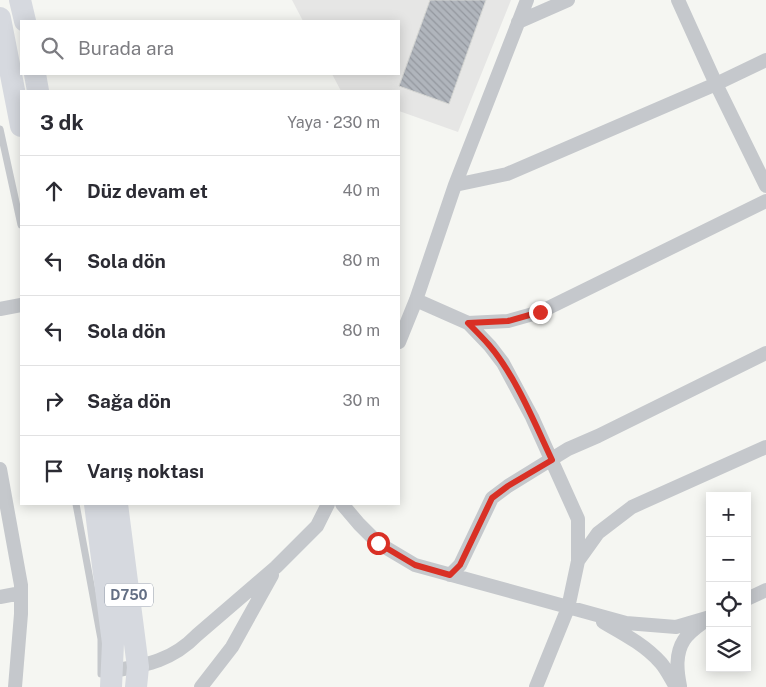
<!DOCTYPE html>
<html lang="tr">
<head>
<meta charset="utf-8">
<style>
	:root { --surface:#fff; --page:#f2f2f3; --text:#2b2b33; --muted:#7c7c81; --line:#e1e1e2 }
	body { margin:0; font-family:"Public Sans",sans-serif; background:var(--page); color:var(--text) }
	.controls { position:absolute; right:15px; bottom:15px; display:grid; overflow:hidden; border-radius:0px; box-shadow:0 2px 12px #0003 }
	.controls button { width:45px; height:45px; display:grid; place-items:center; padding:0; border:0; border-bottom:1px solid var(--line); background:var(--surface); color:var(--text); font:25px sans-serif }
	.stop { position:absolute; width:15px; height:15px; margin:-11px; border:4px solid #d93025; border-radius:50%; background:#fff }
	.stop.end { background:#d93025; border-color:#fff; box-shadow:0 1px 5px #0008 }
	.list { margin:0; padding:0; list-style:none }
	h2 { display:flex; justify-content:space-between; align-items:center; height:65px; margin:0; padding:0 20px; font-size:21px }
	h2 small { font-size:16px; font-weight:400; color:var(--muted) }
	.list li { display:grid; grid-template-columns:32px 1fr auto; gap:15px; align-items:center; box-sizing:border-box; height:70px; padding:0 20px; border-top:1px solid var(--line) }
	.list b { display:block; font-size:19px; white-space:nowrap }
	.list em { font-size:16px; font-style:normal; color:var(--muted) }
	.icon { flex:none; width:28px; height:28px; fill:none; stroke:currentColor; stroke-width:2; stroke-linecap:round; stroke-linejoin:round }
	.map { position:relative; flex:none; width:766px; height:687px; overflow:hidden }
	.search { position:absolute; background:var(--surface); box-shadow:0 2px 12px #0003; left:20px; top:20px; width:380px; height:55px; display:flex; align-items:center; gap:12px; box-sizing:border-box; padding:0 18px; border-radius:0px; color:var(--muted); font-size:19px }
	.panel { position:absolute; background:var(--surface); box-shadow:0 2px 12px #0003; left:20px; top:90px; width:380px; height:415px; border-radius:0px }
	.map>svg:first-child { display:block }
	.built { fill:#e6e6e5 }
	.building { fill:url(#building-back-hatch); stroke:#d6d7d4 }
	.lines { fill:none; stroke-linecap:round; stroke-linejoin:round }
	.service { stroke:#c5c8cc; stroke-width:7 }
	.minor { stroke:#c5c8cc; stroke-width:14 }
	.trunk { stroke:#d6d9df; stroke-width:22 }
	.route { stroke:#d93025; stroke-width:6 }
	.labels { text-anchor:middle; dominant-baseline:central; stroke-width:5; stroke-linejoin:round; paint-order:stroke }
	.shield { fill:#fff; stroke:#929aa9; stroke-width:1 }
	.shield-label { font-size:14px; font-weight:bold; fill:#636f84 }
</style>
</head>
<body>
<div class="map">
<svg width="766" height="687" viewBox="0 0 766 687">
	<defs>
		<pattern id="building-back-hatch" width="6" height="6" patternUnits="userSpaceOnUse" patternTransform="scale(1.25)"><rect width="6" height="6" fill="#b0b5bc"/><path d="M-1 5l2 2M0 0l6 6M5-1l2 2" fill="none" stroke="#93979e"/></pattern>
	</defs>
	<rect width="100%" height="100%" fill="#f5f6f2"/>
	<path class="built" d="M292 0H511L458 132 399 111V91H341L332 74H399V21H303Z"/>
	<path class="building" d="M430 0H486L449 104 399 86Z"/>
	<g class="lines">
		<path class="service" d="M0 129 21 225
			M76 504 101 639V674"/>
		<path class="minor" d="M678 0 716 84 766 186
			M518 22 568 0
			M455 185 527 0
			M416 300 468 323 508 321 540 312 766 201
			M0 309 21 305
			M468 323 490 346 503 363 532 417 578 519V561
			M399 342 416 300 455 185 507 174 716 84 766 60
			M0 469 21 585V614L15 687
			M342 504 359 524 378 543 415 565 626 623 676 627 710 617
			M450 575 460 565 492 498 508 486 568 449 598 436 766 353
			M0 597 21 593
			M747 599 766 590
			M603 622C624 634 645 645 661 663 667 670 671 679 676 687
			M112 671C146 665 172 661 197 635L276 567 317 526 328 504
			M680 686C677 671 675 654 684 640 689 632 698 626 705 621
			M201 687 232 647 272 575
			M536 687 568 608 578 561 598 533 632 507 766 447"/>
		<path class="trunk" d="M20 0 25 21
			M0 18 21 126
			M35 74 38 91
			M95 504 113 643 111 687
			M117 504 138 667 136 687"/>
	</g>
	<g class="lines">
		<path class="route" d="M378 543 415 565 450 575 460 565 492 498 508 486 552 460C535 424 515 375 489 345 482 337 475 330 468 323L508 321 540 312"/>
	</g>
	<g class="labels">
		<rect class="shield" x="105" y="583.5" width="48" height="23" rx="4"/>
		<g class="shield-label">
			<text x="129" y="595">D750</text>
		</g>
	</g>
</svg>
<div class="controls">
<button>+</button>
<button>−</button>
<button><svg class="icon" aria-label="locate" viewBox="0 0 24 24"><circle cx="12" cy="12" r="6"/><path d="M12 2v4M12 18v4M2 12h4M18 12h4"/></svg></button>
<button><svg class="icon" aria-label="layers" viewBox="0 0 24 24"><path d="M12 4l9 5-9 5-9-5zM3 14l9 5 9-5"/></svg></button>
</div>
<div class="stop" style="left:378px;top:543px"></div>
<div class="stop end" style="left:540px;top:312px"></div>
<div class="search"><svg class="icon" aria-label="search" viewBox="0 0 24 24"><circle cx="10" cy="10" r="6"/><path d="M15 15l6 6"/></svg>Burada ara</div>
<section class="panel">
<h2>3 dk<small>Yaya · 230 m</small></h2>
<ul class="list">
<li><svg class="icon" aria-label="ahead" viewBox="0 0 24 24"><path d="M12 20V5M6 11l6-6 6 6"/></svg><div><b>Düz devam et</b></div><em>40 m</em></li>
<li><svg class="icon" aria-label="left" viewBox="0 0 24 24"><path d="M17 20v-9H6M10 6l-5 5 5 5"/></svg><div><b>Sola dön</b></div><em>80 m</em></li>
<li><svg class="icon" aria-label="left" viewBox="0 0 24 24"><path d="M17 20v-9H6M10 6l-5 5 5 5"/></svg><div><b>Sola dön</b></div><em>80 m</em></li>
<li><svg class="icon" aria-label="right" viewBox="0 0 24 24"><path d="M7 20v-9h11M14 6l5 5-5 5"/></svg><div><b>Sağa dön</b></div><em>30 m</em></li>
<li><svg class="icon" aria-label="arrive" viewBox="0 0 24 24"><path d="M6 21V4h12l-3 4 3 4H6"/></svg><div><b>Varış noktası</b></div></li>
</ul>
</section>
</div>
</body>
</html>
